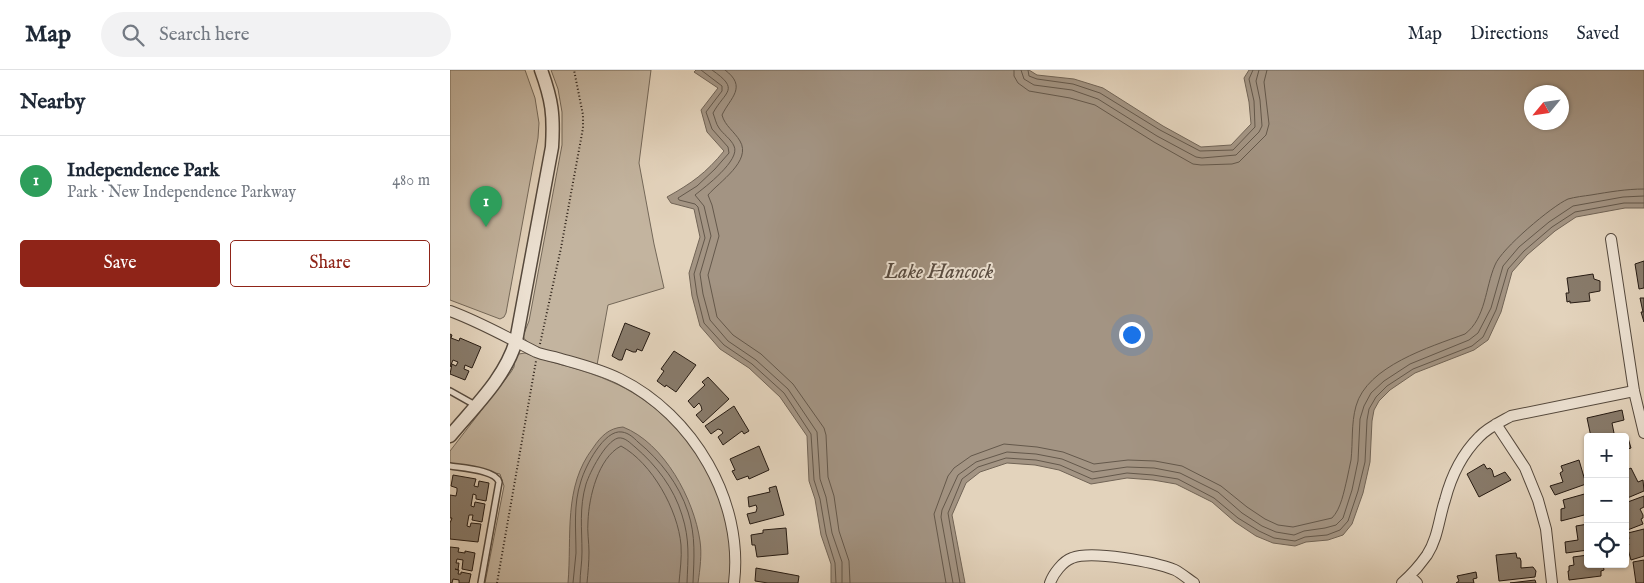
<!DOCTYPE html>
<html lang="en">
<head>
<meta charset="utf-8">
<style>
	:root { --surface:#fff; --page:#f2f2f3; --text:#1f2937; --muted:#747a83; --line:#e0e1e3; --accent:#8f2418 }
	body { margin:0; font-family:"IM FELL English",serif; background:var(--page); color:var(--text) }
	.controls { position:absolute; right:15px; bottom:15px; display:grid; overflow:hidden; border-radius:5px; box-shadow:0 1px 4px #0004 }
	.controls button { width:45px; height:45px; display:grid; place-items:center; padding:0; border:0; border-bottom:1px solid var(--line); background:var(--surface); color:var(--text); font:25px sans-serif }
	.compass { position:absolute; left:1074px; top:15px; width:45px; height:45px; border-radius:50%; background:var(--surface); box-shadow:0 1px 4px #0004; rotate:241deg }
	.you { position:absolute; left:681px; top:264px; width:18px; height:18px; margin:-12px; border:4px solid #fff; border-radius:50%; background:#1a73e8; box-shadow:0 0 0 8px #1a73e833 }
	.badge { display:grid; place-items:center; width:32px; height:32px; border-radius:50%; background:var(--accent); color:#fff; font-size:16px; font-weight:700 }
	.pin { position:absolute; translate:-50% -41px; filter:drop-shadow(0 1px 2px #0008) }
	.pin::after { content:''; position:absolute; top:26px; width:18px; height:15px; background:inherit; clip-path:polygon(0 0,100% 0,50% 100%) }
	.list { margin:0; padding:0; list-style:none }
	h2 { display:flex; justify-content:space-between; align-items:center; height:65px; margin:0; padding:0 20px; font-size:21px }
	h2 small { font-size:16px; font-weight:400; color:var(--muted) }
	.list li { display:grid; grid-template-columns:32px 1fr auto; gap:15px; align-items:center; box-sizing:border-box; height:90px; padding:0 20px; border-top:1px solid var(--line) }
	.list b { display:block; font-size:19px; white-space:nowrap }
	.list p { margin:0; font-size:16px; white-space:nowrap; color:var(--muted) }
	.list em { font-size:16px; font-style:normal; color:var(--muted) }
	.actions { display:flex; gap:10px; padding:15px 20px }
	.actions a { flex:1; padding:11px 0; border:1px solid var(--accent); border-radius:5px; text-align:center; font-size:18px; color:var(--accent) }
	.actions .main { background:var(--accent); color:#fff }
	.icon { flex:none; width:28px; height:28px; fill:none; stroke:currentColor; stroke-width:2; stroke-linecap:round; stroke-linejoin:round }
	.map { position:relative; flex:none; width:1194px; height:513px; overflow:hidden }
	header { display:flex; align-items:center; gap:30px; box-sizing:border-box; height:70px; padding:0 25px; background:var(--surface); border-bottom:1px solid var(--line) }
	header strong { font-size:24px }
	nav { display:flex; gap:28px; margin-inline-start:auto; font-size:18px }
	.search { width:350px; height:45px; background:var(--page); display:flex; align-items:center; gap:12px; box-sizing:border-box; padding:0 18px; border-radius:28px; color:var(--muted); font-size:19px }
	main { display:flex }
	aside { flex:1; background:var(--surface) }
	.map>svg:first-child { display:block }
	.green { fill:#c3b49f; stroke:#746859 }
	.water { fill:#a39483; stroke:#716456; fill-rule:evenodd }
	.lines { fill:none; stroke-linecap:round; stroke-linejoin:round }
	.shore { stroke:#64584b; stroke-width:1 }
	.building { fill:#887b6b; stroke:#261b13 }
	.service-casing { stroke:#55493d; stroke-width:8 }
	.minor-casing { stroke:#55493d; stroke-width:12 }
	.tertiary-casing { stroke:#55493d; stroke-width:15 }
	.path { stroke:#261b13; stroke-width:2; stroke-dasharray:1 2.5; stroke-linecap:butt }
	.service { stroke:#ede2d3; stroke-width:5 }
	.minor { stroke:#ede2d3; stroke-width:10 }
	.tertiary { stroke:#ede2d3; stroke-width:12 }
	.labels { text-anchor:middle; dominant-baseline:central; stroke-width:4; stroke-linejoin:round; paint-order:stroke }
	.water-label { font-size:21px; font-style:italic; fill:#584b40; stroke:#ede2d3 }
</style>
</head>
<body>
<header>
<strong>Map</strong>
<div class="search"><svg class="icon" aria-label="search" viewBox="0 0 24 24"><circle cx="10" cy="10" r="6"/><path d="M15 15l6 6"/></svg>Search here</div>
<nav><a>Map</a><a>Directions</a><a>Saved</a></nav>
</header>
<main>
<aside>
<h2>Nearby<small></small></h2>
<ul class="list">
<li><span class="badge" style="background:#2e9e5b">1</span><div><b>Independence Park</b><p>Park · New Independence Parkway</p></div><em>480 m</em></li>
</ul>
<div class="actions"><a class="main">Save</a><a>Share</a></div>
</aside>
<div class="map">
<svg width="1194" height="513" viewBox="0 0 1194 513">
	<rect width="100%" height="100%" fill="#e3d3bc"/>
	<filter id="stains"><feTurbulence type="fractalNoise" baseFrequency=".004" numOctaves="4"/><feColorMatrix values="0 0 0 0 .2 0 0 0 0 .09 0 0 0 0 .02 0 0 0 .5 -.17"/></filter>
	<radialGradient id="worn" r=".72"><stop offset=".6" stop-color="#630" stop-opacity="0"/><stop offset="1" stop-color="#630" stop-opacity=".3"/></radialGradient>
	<path class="green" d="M0 0H75L85 28 89 53 88 68 56 243 54 247 50 249 0 230Z
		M101 0H201L189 93 204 174 214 218 158 235 147 295C131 291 78 281 73 266L79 251 112 75V42L108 19Z
		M75 283C103 294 134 299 162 312 236 344 290 431 280 513H35L54 416 50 404 0 393V381L61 302 64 297 65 287 69 284Z"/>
	<path class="water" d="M246 0H579L587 5 624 9 653 18 713 56 751 77 781 75 801 54 799 32 794 8 799 0H1194V138H1175L1126 147 1105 161 1077 185 1062 202 1051 242 1038 270 1024 280 965 303 940 320 929 331 924 340 922 351 920 392 913 423 902 454 893 465 878 470 856 472 845 476 823 473 806 466 785 452 762 432 726 414 703 410 677 408 641 414 609 400 585 395 557 393 530 402 516 413 502 445 515 513H381V494L371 465 365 429 359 411 357 366 330 327 299 298 270 279 250 256 242 226 239 203 250 167 244 139 221 133 217 127C242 113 256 103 274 81L257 62 251 40 268 18 244 2ZM1082 22H1112V52H1082Z
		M173 357C214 373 244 429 250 471 252 484 250 499 248 513H118C122 466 113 417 143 378 151 366 159 358 173 357Z"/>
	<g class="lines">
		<path class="shore" d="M251 0 272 16V21L256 42 262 59 278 77 279 83 265 99 247 116 228 128 229 130 245 134 248 137 255 168 244 204 247 225 254 253 274 275 302 294 334 323 361 364 364 410 370 429 376 464 385 493 386 513
			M262 0C291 20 275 21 263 43 265 48 266 54 269 58 273 64 281 69 284 76 291 90 255 117 245 125L254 136 261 166 250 204 253 224 260 250 278 271 306 290 338 319 367 362 370 409 376 427 382 463 392 492V513
			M275 0C298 17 280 28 272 45 275 56 284 61 290 71 302 91 269 112 258 125L262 135 269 166 258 205 267 247 283 265 311 284 343 314 374 358 376 365 378 407 384 426 389 461 399 491 400 513
			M564 0V6L568 13 579 21 620 28 645 35 704 72 743 94 751 95 782 94 789 92 816 65 819 54 814 12 817 0
			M571 0 574 9 584 15 622 20 648 29 707 66 746 87 752 88 786 85 809 62 812 56 810 30 806 11 809 0
			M578 0 579 6 587 9 623 14 650 23 710 60 750 81 783 80 805 57 804 31 799 9 803 0
			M123 513C124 503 125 493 126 483 126 459 123 435 131 411 135 397 154 359 172 362 179 363 184 368 188 372 210 390 229 414 238 442 246 466 244 488 243 513
			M130 513C130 503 132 493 132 482 132 459 129 438 136 414 140 402 155 372 168 368 175 367 180 373 185 377 206 395 224 418 232 445 240 470 238 488 237 513
			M137 513C138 503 139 492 139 482 139 472 137 461 138 451 139 427 148 388 171 376 202 393 228 440 231 475 232 488 230 500 229 513
			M496 513 484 444 498 406 504 398 521 386 554 374 587 377 613 382 644 394 678 390 705 391 732 396 771 416 797 437 815 449 828 455 843 457 882 448C891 439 894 421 897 409 898 403 900 396 901 390 903 372 901 354 906 336 917 296 980 277 1015 264 1036 248 1035 218 1045 195 1051 179 1102 136 1118 129 1125 127 1134 126 1141 125 1159 122 1176 119 1194 119
			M503 513 491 447 492 440 508 405 526 392 557 382 586 384 612 389 643 402 677 397 704 398 730 403 768 422 792 443 812 456 826 462 844 465 854 461 875 458 886 455 893 448 902 420 908 391 910 349 914 336 921 323 934 311 960 294 1019 270 1028 263 1041 238 1053 196 1069 177 1099 152 1123 136 1173 127 1194 126
			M510 513 498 443 512 409 528 397 556 388 586 390 610 395 642 409 677 403 703 405 728 409 764 428 788 448 809 461 824 468 845 471 855 467 877 465 890 460 898 451 908 421 915 392 917 350 919 339 926 327 937 316 963 299 1022 276 1033 267 1046 240 1058 199 1074 181 1102 157 1125 142 1174 133H1194"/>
	</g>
	<path class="building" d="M1194 191V218L1189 219 1185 194Z
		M1143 204 1144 209 1150 211V221L1139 223 1140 231 1120 233V231L1117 232 1116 223H1119L1117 208Z
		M1190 228H1194V252L1191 242H1193Z
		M175 253 200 263 192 281 187 279 186 282H183L176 279 172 290H169L162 286Z
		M0 264 2 265 1 268 9 271 10 268 31 277 22 298 15 295 14 299 19 301 15 310 0 304 2 294 6 296 8 292 3 290 0 297Z
		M224 281 246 295 226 322 216 315 215 317 207 311 214 301 211 299Z
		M258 307 279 329 253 353 246 345 252 340 251 336 249 333 244 338 238 331 255 315 252 312Z
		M284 336 299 361 294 364 292 361 273 375 268 367 273 363 271 360 268 359 261 364 255 356Z
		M1172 340 1174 350 1162 353 1164 363 1159 367H1141L1137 348Z
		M1178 368 1181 378 1175 380V369Z
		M309 376 319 400 299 409 298 406 287 410 282 401 285 400 280 389Z
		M1129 390 1136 414 1105 425 1100 416 1113 412 1110 403 1113 401 1111 396Z
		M1034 394 1037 399 1040 398 1042 400 1044 407 1055 402 1061 410 1029 427 1017 404Z
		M1181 398 1188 412 1193 410 1194 421 1175 429V401Z
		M3 405 26 409 24 416 28 417 29 411 39 413 36 431 26 429V425L23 424 21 436 24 437 25 432 35 434 32 452 22 450 23 445H19L17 456 20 457 21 453 31 454 28 472 0 469V453L2 448H0V425L6 426 7 421V418L1 416Z
		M326 416 334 445 300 454 297 444 306 442 307 438 306 435 299 437 298 427 320 422 319 418Z
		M1138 423V444L1111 451V439L1115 438 1113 430Z
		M1194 426V437L1190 439 1193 445V448L1191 449 1193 454 1175 461V433Z
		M1138 454V480L1116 483 1115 472 1128 470 1126 456Z
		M336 458 338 484 307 487 305 475H302L301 465 313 463V460Z
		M1194 459V486L1181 490 1177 476 1179 475 1177 469H1179L1178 463Z
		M0 477 9 478 8 482 15 483V481L25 483 22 501 12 499 13 490 7 489 6 493H9L8 500 5 499 9 500 8 504H11V502L21 504 19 513H9V510L3 509 2 513H0Z
		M1066 483 1067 488H1070L1071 491V498L1083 497 1086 501 1085 507 1049 511 1046 485Z
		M1138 485V494H1153L1154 500 1151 501V506L1119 510 1118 501H1119V496L1124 495 1123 487Z
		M1194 490V513H1186L1183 492Z
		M306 498 349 506 348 513H318L305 511Z
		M1026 502 1027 508 1023 509 1024 513H1006L1009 511 1007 506Z
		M1085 510 1086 513H1060Z"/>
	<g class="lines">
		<g class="service-casing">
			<path id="service" d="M0 321 25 335
				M0 396C12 398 46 400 49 412L31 513"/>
		</g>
		<g class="minor-casing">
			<path id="minor" d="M1161 169 1184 321 1194 363
				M0 241C30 252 58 268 86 282 93 285 101 286 108 288 129 294 150 299 170 309 243 345 294 431 284 513
				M1046 354 1075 398 1088 430 1096 459 1102 513
				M960 506 967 513
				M600 513C603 504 613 491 622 488 642 480 705 492 725 500 731 503 738 509 744 513
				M952 513C961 505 970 495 977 485 988 468 989 448 995 430 1001 407 1012 384 1029 367 1037 358 1050 352 1061 346L1184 321"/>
		</g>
		<g class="tertiary-casing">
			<path id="tertiary" d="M0 366C25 336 55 308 66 271L102 77C104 45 102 30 91 0"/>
		</g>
		<path class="path" d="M90 274 111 178 133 58V45L124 0
			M47 513 86 291"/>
		<use href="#service" class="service"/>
		<use href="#minor" class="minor"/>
		<use href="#tertiary" class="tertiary"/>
	</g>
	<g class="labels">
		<g class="water-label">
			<text x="489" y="202">Lake Hancock</text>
		</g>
	</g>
	<rect width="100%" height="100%" filter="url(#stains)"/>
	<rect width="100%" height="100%" fill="url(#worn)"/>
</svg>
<div class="controls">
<button>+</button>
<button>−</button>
<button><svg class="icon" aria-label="locate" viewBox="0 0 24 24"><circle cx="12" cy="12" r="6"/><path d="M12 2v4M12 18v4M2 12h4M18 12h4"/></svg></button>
</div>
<svg class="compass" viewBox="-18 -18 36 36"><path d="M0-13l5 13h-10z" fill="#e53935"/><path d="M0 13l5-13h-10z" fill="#747a83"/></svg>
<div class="you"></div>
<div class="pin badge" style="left:36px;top:157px;background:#2e9e5b">1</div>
</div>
</main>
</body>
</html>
